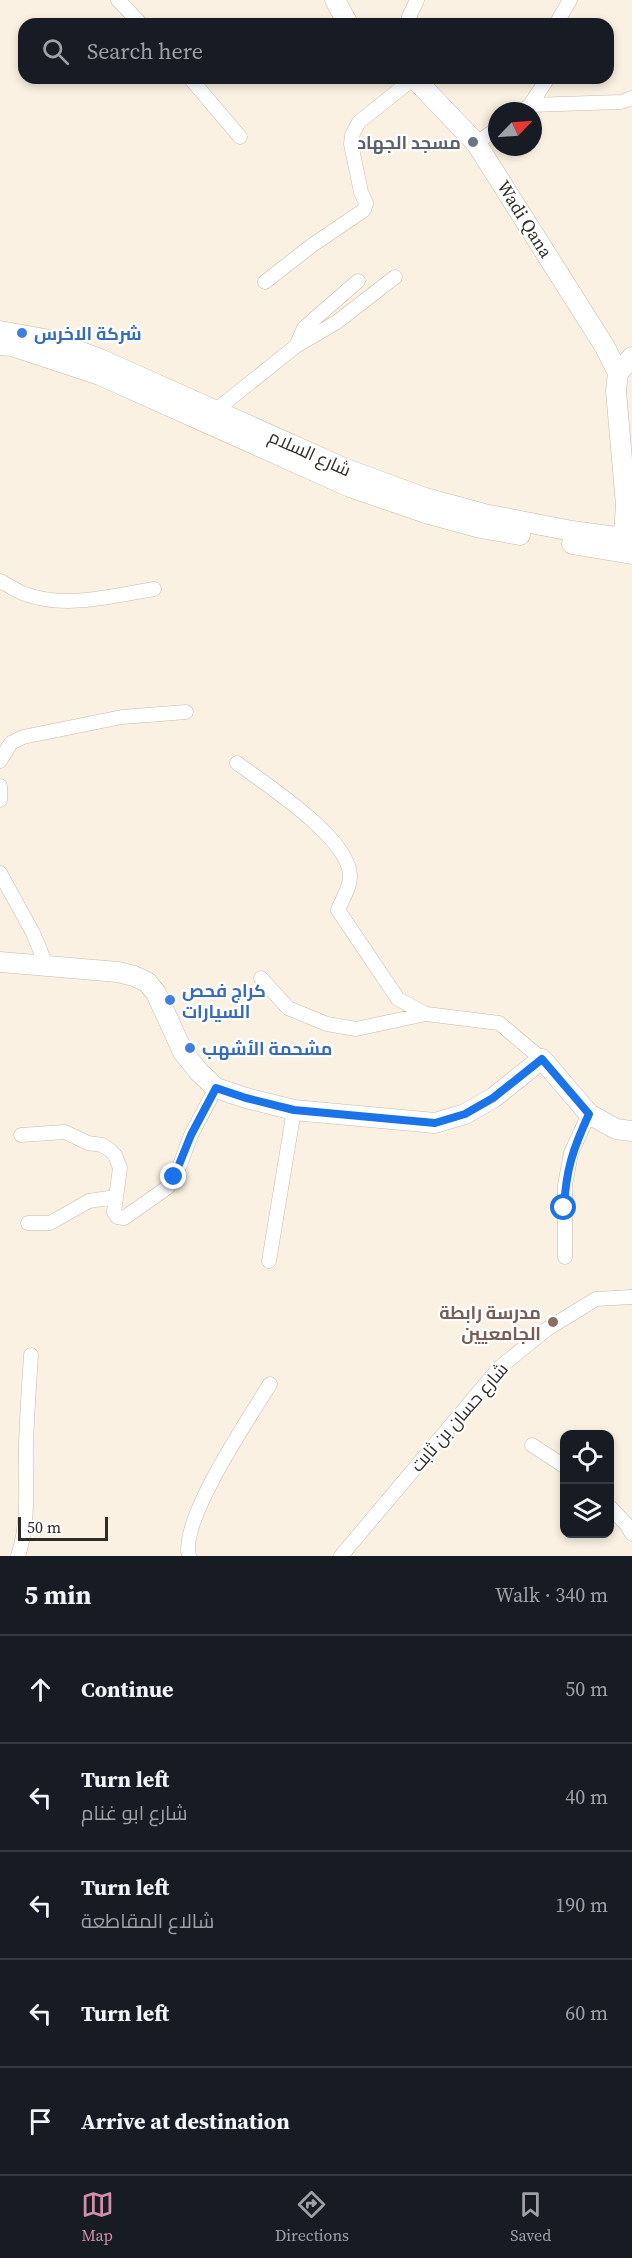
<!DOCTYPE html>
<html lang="en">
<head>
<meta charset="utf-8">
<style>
	:root { --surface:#171b24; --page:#20242c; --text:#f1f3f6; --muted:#9ea1a6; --line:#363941; --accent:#d290a7 }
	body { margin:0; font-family:"Source Serif 4",Cairo,serif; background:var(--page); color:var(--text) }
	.controls { position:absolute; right:18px; bottom:18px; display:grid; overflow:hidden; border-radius:12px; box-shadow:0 3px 9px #0003 }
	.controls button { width:54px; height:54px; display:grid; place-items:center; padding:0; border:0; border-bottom:2px solid var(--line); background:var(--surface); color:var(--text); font:30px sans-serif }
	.compass { position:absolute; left:488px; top:102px; width:54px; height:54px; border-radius:50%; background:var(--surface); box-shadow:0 3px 9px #0003; rotate:65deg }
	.scale { position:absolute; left:18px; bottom:15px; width:90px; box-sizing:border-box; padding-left:6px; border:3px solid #2f2c26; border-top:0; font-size:16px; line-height:21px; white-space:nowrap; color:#2f2c26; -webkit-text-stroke:4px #fff; paint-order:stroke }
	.stop { position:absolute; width:18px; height:18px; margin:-14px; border:4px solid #1a73e8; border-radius:50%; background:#fff }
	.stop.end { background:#1a73e8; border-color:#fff; box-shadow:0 2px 6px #0008 }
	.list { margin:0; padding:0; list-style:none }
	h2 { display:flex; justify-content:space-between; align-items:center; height:78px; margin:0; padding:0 24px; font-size:26px }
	h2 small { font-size:20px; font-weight:400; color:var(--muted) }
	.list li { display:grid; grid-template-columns:39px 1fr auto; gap:18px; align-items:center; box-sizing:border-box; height:108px; padding:0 24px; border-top:2px solid var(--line) }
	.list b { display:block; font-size:22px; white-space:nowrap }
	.list p { margin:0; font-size:20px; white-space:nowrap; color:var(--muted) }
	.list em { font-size:20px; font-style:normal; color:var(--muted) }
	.icon { flex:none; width:33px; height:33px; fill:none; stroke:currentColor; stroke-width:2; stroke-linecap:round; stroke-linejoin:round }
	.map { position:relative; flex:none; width:632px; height:1556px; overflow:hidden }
	.search { position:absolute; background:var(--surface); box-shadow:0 3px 9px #0003; left:18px; right:18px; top:18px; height:66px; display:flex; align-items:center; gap:15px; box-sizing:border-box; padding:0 21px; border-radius:18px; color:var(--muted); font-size:22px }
	.sheet { height:618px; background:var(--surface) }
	nav { display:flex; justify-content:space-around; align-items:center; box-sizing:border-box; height:84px; border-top:2px solid var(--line); background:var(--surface); font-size:16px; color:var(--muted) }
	nav a { display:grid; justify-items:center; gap:3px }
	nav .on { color:var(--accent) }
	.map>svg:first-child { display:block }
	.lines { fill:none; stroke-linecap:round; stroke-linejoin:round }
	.street-casing { stroke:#c4baac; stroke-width:15 }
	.secondary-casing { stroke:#c4baac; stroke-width:21 }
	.street { stroke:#fff; stroke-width:14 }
	.secondary { stroke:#fff; stroke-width:20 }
	.route { stroke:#1a73e8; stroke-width:8 }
	.worship-dot { fill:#6b7280; stroke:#fff; stroke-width:2 }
	.shop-dot { fill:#3f7fe0; stroke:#fff; stroke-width:2 }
	.education-dot { fill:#8d6e63; stroke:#fff; stroke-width:2 }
	.labels { text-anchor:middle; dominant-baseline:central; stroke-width:4.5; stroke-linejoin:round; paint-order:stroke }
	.worship-label { font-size:18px; font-weight:bold; fill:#5b616d; stroke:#fff; text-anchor:end }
	.street-label { font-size:18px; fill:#2f2c26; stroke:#fff }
	.shop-label { font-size:18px; font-weight:bold; fill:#366cbe; stroke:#fff; text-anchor:start }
	.education-label { font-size:18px; font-weight:bold; fill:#785e54; stroke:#fff; text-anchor:end }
</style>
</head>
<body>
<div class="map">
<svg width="632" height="1556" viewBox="0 0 632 1556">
	<rect width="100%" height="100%" fill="#faf1e2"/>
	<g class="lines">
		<g class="street-casing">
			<path id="street" d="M118 0 141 24
				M408 24 409 17 417 0
				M556 24 570 0
				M190 78 240 137
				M530 105 621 102 632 98
				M523 111 530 105 548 78
				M476 143 497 129
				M265 282 311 246 364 210 366 203 361 192 351 144 352 135 359 122 414 78
				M296 346 304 328 358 281
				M216 410 296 346 337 322 395 277
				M0 581C8 585 16 591 25 594 65 609 112 596 154 589
				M0 761 11 743 23 737 122 717 186 712
				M237 763C268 786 348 837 350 875 351 886 342 900 338 910L398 999 426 1014 499 1023 542 1059
				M0 786V800
				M0 873 33 933 47 967
				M261 978 288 1008 327 1024 356 1029 426 1014
				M21 1135 65 1132 88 1143 102 1145 110 1150 115 1155 120 1168 114 1212 117 1217 124 1218 168 1187 180 1165 191 1135 216 1088
				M28 1223H50L89 1201 116 1197
				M565 1257V1185L571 1153 589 1114
				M269 1261 294 1110
				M532 1445 564 1466
				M610 1507 626 1524 632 1534
				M18 1556C30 1520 25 1482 26 1444 27 1415 29 1385 31 1355
				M189 1556C179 1521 250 1417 270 1384
				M341 1556 499 1368 547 1329 596 1299 632 1297"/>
		</g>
		<g class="secondary-casing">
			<path id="secondary" d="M335 0 348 24
				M414 78 476 143 605 347 618 373
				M0 331 50 340 100 359 346 469 425 498 484 514 572 531 632 539
				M0 345 12 346 100 375 350 487 426 513 481 528 520 535
				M572 544 632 554
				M623 549 626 505 616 391 618 373 632 357
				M0 962 118 972 134 976 147 982 156 993 183 1052 199 1072 216 1088 246 1098 294 1110 435 1123 465 1114 493 1098 542 1059 589 1114 616 1129 632 1131"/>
		</g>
		<use href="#street" class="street"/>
		<use href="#secondary" class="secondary"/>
	</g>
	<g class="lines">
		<path class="route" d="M174 1177 191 1135 216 1088 246 1098 294 1110 435 1123 465 1114 493 1098 542 1059 589 1114C573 1149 566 1169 564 1208"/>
	</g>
	<circle class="worship-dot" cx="473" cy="142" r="6"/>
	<g class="shop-dot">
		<circle cx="22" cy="333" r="6"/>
		<circle cx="170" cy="1000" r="6"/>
		<circle cx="190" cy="1048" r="6"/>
	</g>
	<circle class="education-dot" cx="553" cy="1322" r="6"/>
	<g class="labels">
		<g class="worship-label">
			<text x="461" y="142">مسجد الجهاد</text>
		</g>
		<g class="street-label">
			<text transform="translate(525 219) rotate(58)">Wadi Qana</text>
			<text transform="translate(310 453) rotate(24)">شارع السلام</text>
			<text transform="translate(459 1417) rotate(-49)">شارع حسان بن ثابت</text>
		</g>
		<g class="shop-label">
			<text x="34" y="333">شركة الاخرس</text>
			<text x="182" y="990">كراج فحص<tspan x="182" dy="21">السيارات</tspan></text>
			<text x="202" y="1048">مشحمة الأشهب</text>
		</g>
		<g class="education-label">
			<text x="541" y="1312">مدرسة رابطة<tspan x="541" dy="21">الجامعيين</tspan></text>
		</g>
	</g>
</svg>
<div class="controls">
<button><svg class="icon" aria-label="locate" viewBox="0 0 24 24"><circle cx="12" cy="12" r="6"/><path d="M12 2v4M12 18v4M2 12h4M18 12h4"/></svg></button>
<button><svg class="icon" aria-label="layers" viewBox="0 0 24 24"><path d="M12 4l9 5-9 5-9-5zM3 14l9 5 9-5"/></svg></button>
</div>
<svg class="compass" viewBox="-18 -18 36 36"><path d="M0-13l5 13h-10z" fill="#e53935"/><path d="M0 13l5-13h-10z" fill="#9ea1a6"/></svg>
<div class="scale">50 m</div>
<div class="stop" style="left:564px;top:1208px"></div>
<div class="stop end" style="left:174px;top:1177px"></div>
<div class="search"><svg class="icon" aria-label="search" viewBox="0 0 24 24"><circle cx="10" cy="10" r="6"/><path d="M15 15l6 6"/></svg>Search here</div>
</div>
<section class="sheet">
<h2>5 min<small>Walk · 340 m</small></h2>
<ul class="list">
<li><svg class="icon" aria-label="ahead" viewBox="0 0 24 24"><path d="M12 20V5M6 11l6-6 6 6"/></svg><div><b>Continue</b></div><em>50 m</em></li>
<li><svg class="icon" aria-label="left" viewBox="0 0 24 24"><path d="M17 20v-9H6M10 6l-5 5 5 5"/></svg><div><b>Turn left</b><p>شارع ابو غنام</p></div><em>40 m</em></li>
<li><svg class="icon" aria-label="left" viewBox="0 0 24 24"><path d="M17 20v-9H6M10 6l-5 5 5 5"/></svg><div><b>Turn left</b><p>شالاع المقاطعة</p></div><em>190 m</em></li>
<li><svg class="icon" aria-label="left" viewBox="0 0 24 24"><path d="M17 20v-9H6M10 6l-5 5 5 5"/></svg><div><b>Turn left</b></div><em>60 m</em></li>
<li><svg class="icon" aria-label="arrive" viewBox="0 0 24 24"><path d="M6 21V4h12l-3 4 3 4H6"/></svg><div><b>Arrive at destination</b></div></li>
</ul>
</section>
<nav>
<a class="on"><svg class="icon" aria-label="map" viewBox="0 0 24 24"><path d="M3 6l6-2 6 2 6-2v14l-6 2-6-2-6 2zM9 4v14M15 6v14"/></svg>Map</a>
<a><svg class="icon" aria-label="directions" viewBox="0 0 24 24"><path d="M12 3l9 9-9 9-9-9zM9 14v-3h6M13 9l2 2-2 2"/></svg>Directions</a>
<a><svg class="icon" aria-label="saved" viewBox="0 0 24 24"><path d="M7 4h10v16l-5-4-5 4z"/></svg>Saved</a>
</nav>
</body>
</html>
